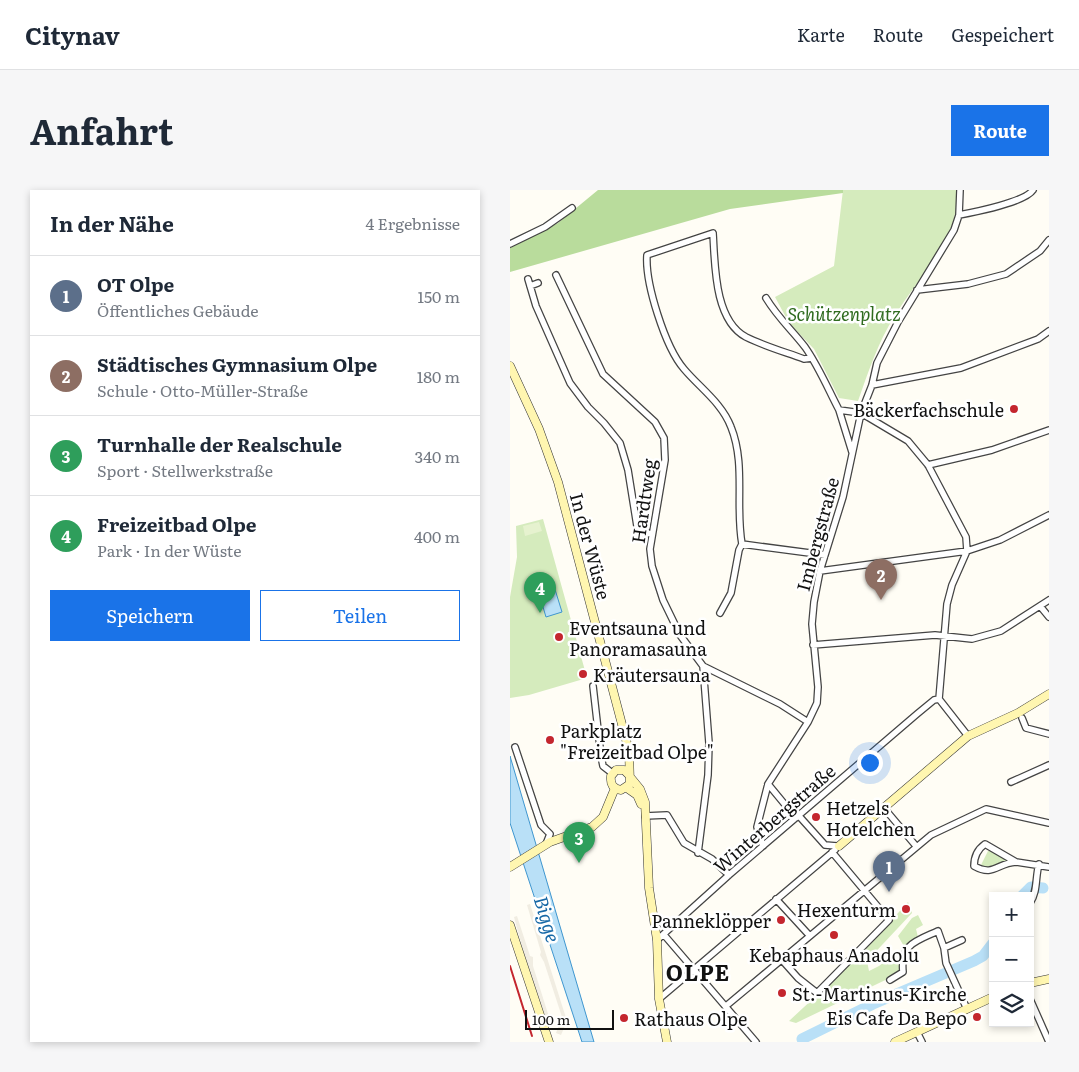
<!DOCTYPE html>
<html lang="de">
<head>
<meta charset="utf-8">
<style>
	:root { --surface:#fff; --page:#f6f6f7; --text:#1f2937; --muted:#747a83; --line:#e0e1e3; --accent:#1a73e8 }
	body { margin:0; font-family:Literata,serif; background:var(--page); color:var(--text) }
	.controls { position:absolute; right:15px; bottom:15px; display:grid; overflow:hidden; border-radius:0px; box-shadow:0 2px 8px #0003 }
	.controls button { width:45px; height:45px; display:grid; place-items:center; padding:0; border:0; border-bottom:1px solid var(--line); background:var(--surface); color:var(--text); font:25px sans-serif }
	.scale { position:absolute; left:15px; bottom:12px; width:89px; box-sizing:border-box; padding-left:5px; border:2px solid #111; border-top:0; font-size:14px; line-height:18px; white-space:nowrap; color:#111; -webkit-text-stroke:4px #fff; paint-order:stroke }
	.you { position:absolute; left:359px; top:572px; width:18px; height:18px; margin:-12px; border:4px solid #fff; border-radius:50%; background:#1a73e8; box-shadow:0 0 0 8px #1a73e833 }
	.badge { display:grid; place-items:center; width:32px; height:32px; border-radius:50%; background:var(--accent); color:#fff; font-size:16px; font-weight:700 }
	.pin { position:absolute; translate:-50% -41px; filter:drop-shadow(0 1px 2px #0008) }
	.pin::after { content:''; position:absolute; top:26px; width:18px; height:15px; background:inherit; clip-path:polygon(0 0,100% 0,50% 100%) }
	.list { margin:0; padding:0; list-style:none }
	h2 { display:flex; justify-content:space-between; align-items:center; height:65px; margin:0; padding:0 20px; font-size:21px }
	h2 small { font-size:16px; font-weight:400; color:var(--muted) }
	.list li { display:grid; grid-template-columns:32px 1fr auto; gap:15px; align-items:center; box-sizing:border-box; height:80px; padding:0 20px; border-top:1px solid var(--line) }
	.list b { display:block; font-size:19px; white-space:nowrap }
	.list p { margin:0; font-size:16px; white-space:nowrap; color:var(--muted) }
	.list em { font-size:16px; font-style:normal; color:var(--muted) }
	.actions { display:flex; gap:10px; padding:15px 20px }
	.actions a { flex:1; padding:11px 0; border:1px solid var(--accent); border-radius:0px; text-align:center; font-size:18px; color:var(--accent) }
	.actions .main { background:var(--accent); color:#fff }
	.icon { flex:none; width:28px; height:28px; fill:none; stroke:currentColor; stroke-width:2; stroke-linecap:round; stroke-linejoin:round }
	.map { position:relative; flex:none; width:539px; height:852px; overflow:hidden; border-radius:0px }
	header { display:flex; align-items:center; gap:30px; box-sizing:border-box; height:70px; padding:0 25px; background:var(--surface); border-bottom:1px solid var(--line) }
	header strong { font-size:24px }
	nav { display:flex; gap:28px; margin-inline-start:auto; font-size:18px }
	.intro { display:flex; align-items:center; justify-content:space-between; box-sizing:border-box; height:120px; padding:0 30px }
	h1 { margin:0; font-size:35px }
	.button { padding:12px 22px; border-radius:0px; background:var(--accent); color:#fff; font-size:18px; font-weight:700 }
	main { display:flex; gap:30px; padding:0 30px }
	aside { flex:1; background:var(--surface); border-radius:0px; box-shadow:0 2px 8px #0003 }
	.map>svg:first-child { display:block }
	.green { fill:#d5ebbd }
	.forest { fill:#b9dc9c }
	.pitch { fill:#e6f2cf }
	.plaza { fill:#f1ede2 }
	.water { fill:#b9e0f7; stroke:#3f96cf }
	.lines { fill:none; stroke-linecap:round; stroke-linejoin:round }
	.river { stroke:#b9e0f7; stroke-width:11 }
	.street-casing { stroke:#444; stroke-width:8 }
	.secondary-casing { stroke:#333; stroke-width:9 }
	.street { stroke:#fff; stroke-width:5.5 }
	.secondary { stroke:#fff6b0; stroke-width:8 }
	.rail { stroke:#c4262e; stroke-width:2 }
	.poi-dot { fill:#c4262e; stroke:#fff; stroke-width:2 }
	.labels { text-anchor:middle; dominant-baseline:central; stroke-width:5; stroke-linejoin:round; paint-order:stroke }
	.park-label { font-size:18px; font-style:italic; fill:#2f6b1f; stroke:#fff }
	.poi-label { font-size:18px; fill:#111; stroke:#fff; text-anchor:start }
	.street-label { font-size:18px; fill:#111; stroke:#fff }
	.water-label { font-size:19px; font-style:italic; fill:#1768a6; stroke:#fff }
	.district-label { font-size:22px; font-weight:bold; letter-spacing:1px; fill:#111; stroke:#fff }
</style>
</head>
<body>
<header>
<strong>Citynav</strong>
<nav><a>Karte</a><a>Route</a><a>Gespeichert</a></nav>
</header>
<div class="intro"><h1>Anfahrt</h1><a class="button">Route</a></div>
<main>
<aside>
<h2>In der Nähe<small>4 Ergebnisse</small></h2>
<ul class="list">
<li><span class="badge" style="background:#5c6f8a">1</span><div><b>OT Olpe</b><p>Öffentliches Gebäude</p></div><em>150 m</em></li>
<li><span class="badge" style="background:#8d6e63">2</span><div><b>Städtisches Gymnasium Olpe</b><p>Schule · Otto-Müller-Straße</p></div><em>180 m</em></li>
<li><span class="badge" style="background:#2e9e5b">3</span><div><b>Turnhalle der Realschule</b><p>Sport · Stellwerkstraße</p></div><em>340 m</em></li>
<li><span class="badge" style="background:#2e9e5b">4</span><div><b>Freizeitbad Olpe</b><p>Park · In der Wüste</p></div><em>400 m</em></li>
</ul>
<div class="actions"><a class="main">Speichern</a><a>Teilen</a></div>
</aside>
<div class="map">
<svg width="539" height="852" viewBox="0 0 539 852">
	<rect width="100%" height="100%" fill="#fffdf5"/>
	<path class="green" d="M333 0H447C450 50 408 87 384 127 368 152 358 183 348 211L329 208 304 159 279 133 265 107 324 76Z
		M33 329 77 488 19 505 0 508V407L7 367 6 336Z
		M478 661H484L498 671 480 680 470 677Z
		M398 712 402 723 357 771 359 781 369 776 390 760 392 782 286 833 279 831 350 765Z
		M408 725 413 735 406 739 408 747 395 758 388 746 402 728Z"/>
	<path class="forest" d="M88 0H333V3L220 19 0 82V58L48 33Z"/>
	<path class="pitch" d="M29 332 32 341 15 346 13 336Z"/>
	<path class="plaza" d="M20 714 57 831 51 845 46 843 52 827 34 772 30 765 31 762 17 715Z
		M7 726 20 766 23 767V776L39 827 36 828 17 775 4 727Z"/>
	<path class="water" d="M43 393 52 422 36 427 27 397Z
		M0 566 84 852H72L0 633Z"/>
	<g class="lines">
		<path class="river" d="M512 706 521 697 533 698
			M292 849 363 814 464 771 473 766 483 753"/>
		<g class="street-casing">
			<path id="street" d="M449 25C465 22 515 12 523 0
				M0 54 35 37 62 18
				M46 85 93 184 145 232 154 248 155 270 140 359 142 376 153 410 170 445 193 476 270 514 298 532
				M18 89 26 116 60 193 78 217 94 233 110 253 118 280 127 336 133 342 141 344
				M20 96 28 93
				M407 100 458 94 496 84 530 61 539 50
				M256 108C268 128 282 140 295 157 309 177 318 199 329 220L351 223 398 251 418 275 456 347 457 361 442 395 437 414 429 509 458 546
				M362 195 451 178 528 149 539 141
				M329 220 342 262
				M418 275 482 260 539 240
				M232 354 315 365
				M310 381 457 361 490 350 539 325
				M530 416 539 427
				M210 423 221 403 229 360 232 354C225 316 236 274 221 237 212 213 190 198 174 179 155 157 135 93 137 65L203 43C205 74 204 130 236 147 254 156 275 162 294 169L302 168
				M303 455 425 445 462 449 491 441 539 410
				M83 496 91 566 93 576 102 583
				M512 528 516 538 539 544
				M5 557 31 635 40 644 36 654
				M501 592 539 575
				M258 594 286 628
				M374 618 406 656
				M135 626 157 625 174 653 202 669 219 685
				M289 626 315 655 327 656
				M253 656 247 637 258 594 298 532 307 513 308 497 302 434 304 412 310 381 333 307 351 223 362 195 367 173 388 132 444 40 449 25 450 0
				M188 663 198 585 199 553 193 476
				M506 672C487 673 484 687 464 676 464 667 468 659 475 654L506 672 539 677
				M266 709 299 745
				M520 713C528 701 525 688 529 674
				M144 727 153 734 163 733
				M155 746 246 852
				M147 750 219 685 407 524 424 510 429 509
				M434 758 436 773 457 819
				M272 770 288 788 307 803 379 730 322 662
				M380 790 393 782C390 754 406 751 428 741L434 758 452 750
				M149 809 325 660
				M520 809 539 852
				M216 816 421 645 476 619 539 633
				M407 842 412 852"/>
		</g>
		<g class="secondary-casing">
			<path id="secondary" d="M0 176 29 239 48 292 119 561 120 594 111 600C103 599 100 594 101 586L106 580H114L119 585
				M121 588 130 599 135 612 139 698 147 750 149 809 157 852
				M117 598 127 605 131 614
				M329 656 458 546 508 523 539 504
				M0 677 40 652 82 637 93 627 105 598
				M0 735 39 852
				M520 793 539 789
				M385 852 483 807"/>
		</g>
		<use href="#street" class="street"/>
		<use href="#secondary" class="secondary"/>
		<path class="rail" d="M0 776 22 846"/>
	</g>
	<g class="poi-dot">
		<circle cx="504" cy="219" r="5"/>
		<circle cx="49" cy="447" r="5"/>
		<circle cx="73" cy="484" r="5"/>
		<circle cx="40" cy="550" r="5"/>
		<circle cx="306" cy="627" r="5"/>
		<circle cx="396" cy="719" r="5"/>
		<circle cx="271" cy="730" r="5"/>
		<circle cx="324" cy="745" r="5"/>
		<circle cx="272" cy="803" r="5"/>
		<circle cx="467" cy="827" r="5"/>
		<circle cx="114" cy="828" r="5"/>
	</g>
	<g class="labels">
		<g class="park-label">
			<text x="334" y="123">Schützenplatz</text>
		</g>
		<g class="poi-label">
			<text x="494" y="219" text-anchor="end">Bäckerfachschule</text>
			<text x="59" y="437">Eventsauna und<tspan x="59" dy="21">Panoramasauna</tspan></text>
			<text x="83" y="484">Kräutersauna</text>
			<text x="50" y="540">Parkplatz<tspan x="50" dy="21">"Freizeitbad Olpe"</tspan></text>
			<text x="316" y="617">Hetzels<tspan x="316" dy="21">Hotelchen</tspan></text>
			<text x="386" y="719" text-anchor="end">Hexenturm</text>
			<text x="261" y="730" text-anchor="end">Panneklöpper</text>
			<text x="324" y="764" text-anchor="middle">Kebaphaus Anadolu</text>
			<text x="282" y="803">St.-Martinus-Kirche</text>
			<text x="457" y="827" text-anchor="end">Eis Cafe Da Bepo</text>
			<text x="124" y="828">Rathaus Olpe</text>
		</g>
		<g class="street-label">
			<text transform="translate(133 311) rotate(-82)">Hardtweg</text>
			<text transform="translate(307 344) rotate(-75)">Imbergstraße</text>
			<text transform="translate(81 356) rotate(75)">In der Wüste</text>
			<text transform="translate(264 628) rotate(-41)">Winterbergstraße</text>
		</g>
		<g class="water-label">
			<text transform="translate(38 729) rotate(73)">Bigge</text>
		</g>
		<g class="district-label">
			<text x="188" y="781">OLPE</text>
		</g>
	</g>
</svg>
<div class="controls">
<button>+</button>
<button>−</button>
<button><svg class="icon" aria-label="layers" viewBox="0 0 24 24"><path d="M12 4l9 5-9 5-9-5zM3 14l9 5 9-5"/></svg></button>
</div>
<div class="scale">100 m</div>
<div class="you"></div>
<div class="pin badge" style="left:379px;top:702px;background:#5c6f8a">1</div>
<div class="pin badge" style="left:371px;top:410px;background:#8d6e63">2</div>
<div class="pin badge" style="left:69px;top:673px;background:#2e9e5b">3</div>
<div class="pin badge" style="left:30px;top:423px;background:#2e9e5b">4</div>
</div>
</main>
</body>
</html>
